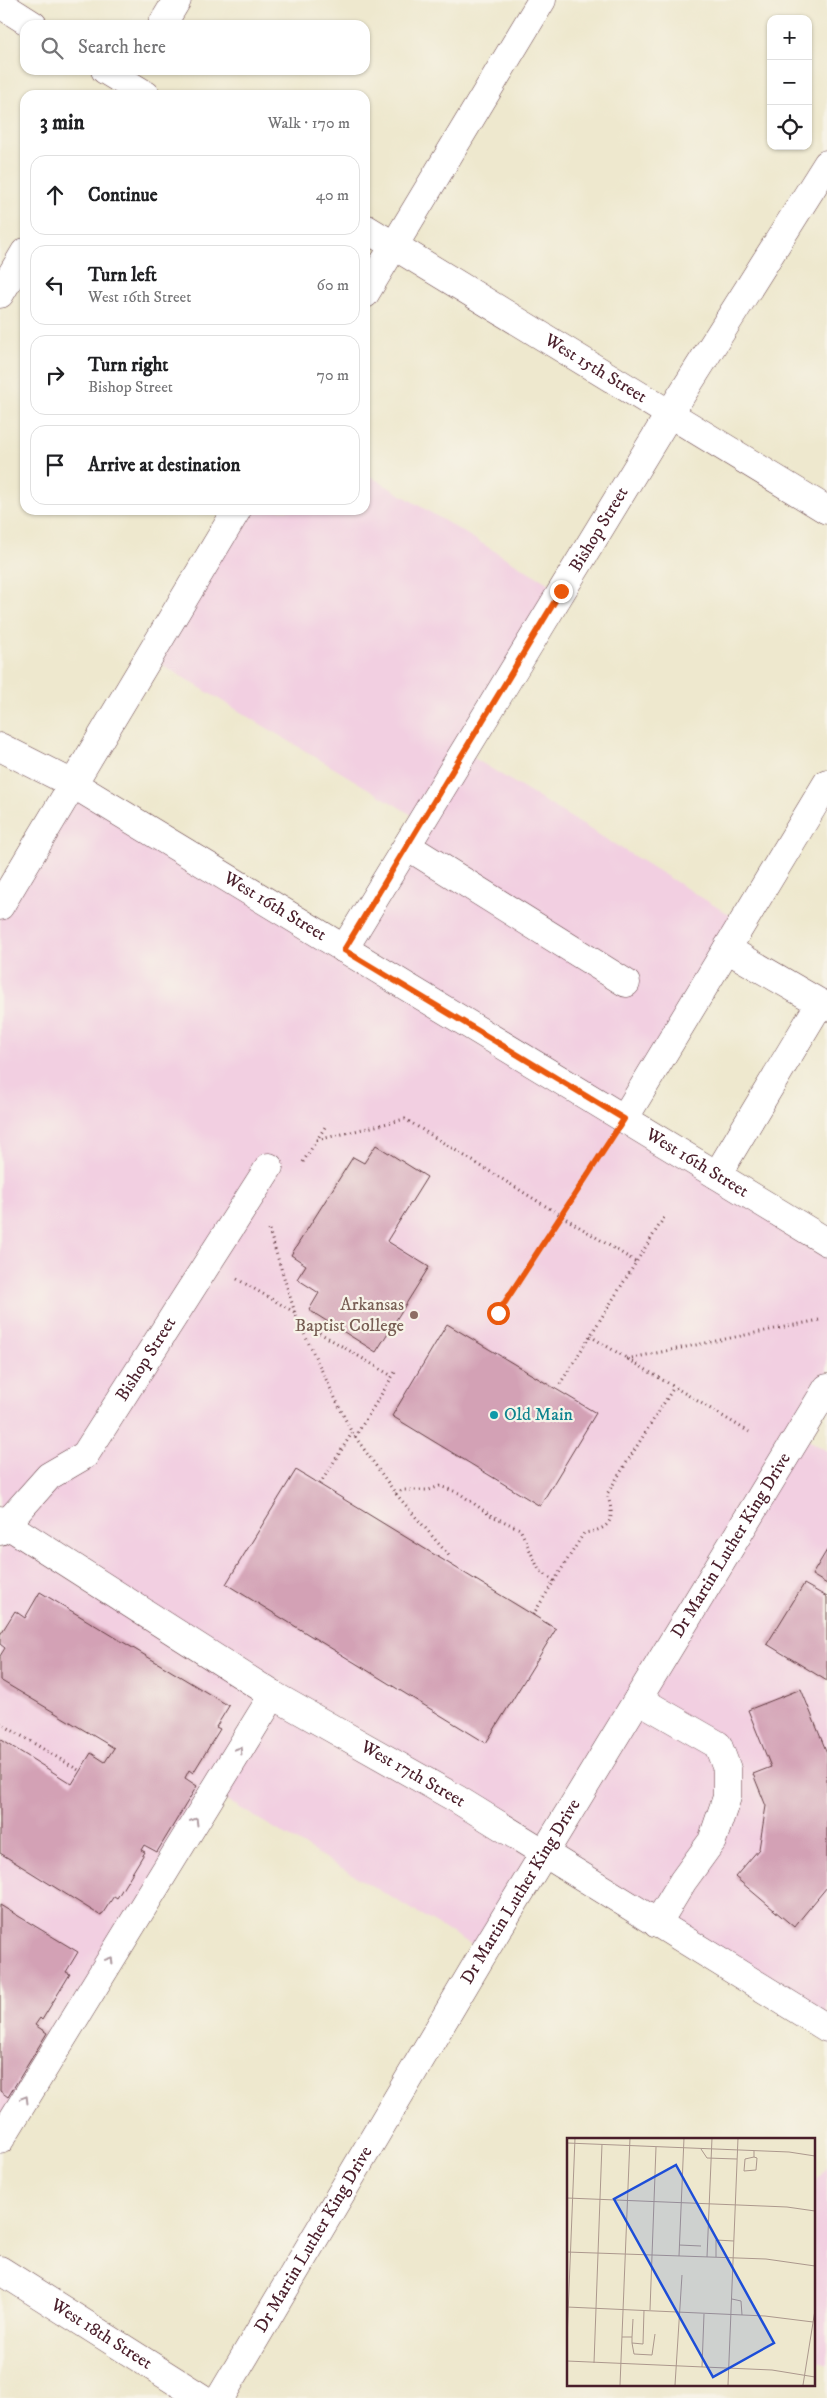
<!DOCTYPE html>
<html lang="en">
<head>
<meta charset="utf-8">
<style>
	:root { --surface:#fff; --page:#f6f6f6; --text:#202124; --muted:#757577; --line:#e0e0e0 }
	body { margin:0; font-family:"IM FELL DW Pica",serif; background:var(--page); color:var(--text) }
	.controls { position:absolute; right:15px; top:15px; display:grid; overflow:hidden; border-radius:10px; box-shadow:0 1px 4px #0004 }
	.controls button { width:45px; height:45px; display:grid; place-items:center; padding:0; border:0; border-bottom:1px solid var(--line); background:var(--surface); color:var(--text); font:25px sans-serif }
	.stop { position:absolute; width:15px; height:15px; margin:-11px; border:4px solid #ea580c; border-radius:50%; background:#fff }
	.stop.end { background:#ea580c; border-color:#fff; box-shadow:0 1px 5px #0008 }
	.list { margin:0; padding:0; list-style:none }
	h2 { display:flex; justify-content:space-between; align-items:center; height:65px; margin:0; padding:0 20px; font-size:21px }
	h2 small { font-size:16px; font-weight:400; color:var(--muted) }
	.list li { display:grid; grid-template-columns:32px 1fr auto; gap:15px; align-items:center; box-sizing:border-box; height:80px; margin:0 10px 10px; padding:0 10px; border:1px solid var(--line); border-radius:15px }
	.list b { display:block; font-size:19px; white-space:nowrap }
	.list p { margin:0; font-size:16px; white-space:nowrap; color:var(--muted) }
	.list em { font-size:16px; font-style:normal; color:var(--muted) }
	.icon { flex:none; width:28px; height:28px; fill:none; stroke:currentColor; stroke-width:2; stroke-linecap:round; stroke-linejoin:round }
	.map { position:relative; flex:none; width:827px; height:2398px; overflow:hidden }
	.search { position:absolute; background:var(--surface); box-shadow:0 1px 4px #0004; left:20px; top:20px; width:350px; height:55px; display:flex; align-items:center; gap:12px; box-sizing:border-box; padding:0 18px; border-radius:15px; color:var(--muted); font-size:19px }
	.panel { position:absolute; background:var(--surface); box-shadow:0 1px 4px #0004; left:20px; top:90px; width:350px; height:425px; border-radius:15px }
	.map>svg:first-child { display:block }
	.built { fill:#f2cfe1 }
	.building { fill:#d3a1b5 }
	.lines { fill:none; stroke-linecap:round; stroke-linejoin:round }
	.minor-casing { stroke:#633d43; stroke-width:29 }
	.major-casing { stroke:#633d43; stroke-width:29 }
	.path { stroke:#633d43; stroke-width:3; stroke-dasharray:1 4; stroke-linecap:butt }
	.minor { stroke:#fff; stroke-width:28 }
	.major { stroke:#fff; stroke-width:28 }
	.oneway { stroke:#ae9aa0 }
	.route { stroke:#ea580c; stroke-width:6 }
	.education-dot { fill:#8d6e63; stroke:#f7f3e8; stroke-width:2 }
	.culture-dot { fill:#0f9aa8; stroke:#f7f3e8; stroke-width:2 }
	.labels { text-anchor:middle; dominant-baseline:central; stroke-width:4.5; stroke-linejoin:round; paint-order:stroke }
	.street-label { font-size:18px; fill:#4a1f2b; stroke:#f7f3e8 }
	.education-label { font-size:18px; fill:#785e54; stroke:#f7f3e8; text-anchor:end }
	.culture-label { font-size:18px; fill:#0d838f; stroke:#f7f3e8; text-anchor:start }
	.inset-road { fill:none; stroke:#ac988d; stroke-width:1 }
	.view { fill:#1d4ed8; fill-opacity:0.15; stroke:#1d4ed8; stroke-width:2.5 }
	.inset-edge { fill:none; stroke:#4a1f2b; stroke-width:2.5 }
</style>
</head>
<body>
<div class="map">
<svg width="827" height="2398" viewBox="0 0 827 2398">
	<rect width="100%" height="100%" fill="#f7f3e8"/>
	<filter id="ink" filterUnits="userSpaceOnUse"><feTurbulence type="fractalNoise" baseFrequency=".02" numOctaves="2"/><feDisplacementMap in="SourceGraphic" scale="10" xChannelSelector="R" yChannelSelector="G"/><feConvolveMatrix kernelMatrix="1 2 1 2 8 2 1 2 1" color-interpolation-filters="sRGB"/></filter>
	<filter id="wash" filterUnits="userSpaceOnUse"><feTurbulence type="fractalNoise" baseFrequency=".0096" numOctaves="4" result="noise"/><feDisplacementMap in="SourceGraphic" scale="20" xChannelSelector="R" yChannelSelector="G"/><feGaussianBlur stdDeviation="1.12" result="paint"/><feColorMatrix in="noise" values="0 0 0 0 0 0 0 0 0 0 0 0 0 0 0 0 0 1.4 0 .05"/><feComposite in="paint" operator="in"/></filter>
	<g filter="url(#wash)">
		<rect width="100%" height="100%" fill="#eee8ce"/>
		<path class="built" d="M365 473 561 591 464 752 743 923 624 1118 827 1242V1388L799 1434 827 1451V2028L545 1854 484 1952 213 1792 0 2140V906L73 784 344 949 422 821 149 657 237 510H365Z
			M827 2164V2366L813 2358V2187Z"/>
		<g id="blocks">
			<path class="building" d="M376 1145 427 1177 387 1241 429 1267 376 1352 309 1310 319 1293 297 1279 306 1265 291 1255 353 1157 364 1163Z
				M447 1324 596 1413 540 1506 392 1416Z
				M296 1470 556 1629 486 1743 226 1584Z
				M827 1550V1584L812 1575Z
				M804 1584 827 1597V1681L767 1644Z
				M40 1592 229 1706 216 1727 220 1729 193 1773 189 1770 185 1778 197 1786 157 1852 144 1845 141 1850 145 1852 117 1898 114 1896 101 1916 0 1853V1739L72 1784 91 1753 105 1762 114 1748 0 1680V1656L5 1648 0 1644V1635L15 1611 25 1618Z
				M801 1689 827 1753V1887L794 1927 735 1877 759 1849 766 1806 753 1774 771 1767 748 1710Z
				M0 1905 78 1952 66 1972 70 1974 42 2020 40 2018 35 2025 47 2033 8 2097 0 2091Z"/>
		</g>
	</g>
	<g filter="url(#ink)">
		<use href="#blocks" fill-opacity="0" stroke="#633d43" stroke-width="1"/>
		<g class="lines">
			<g class="minor-casing">
				<g id="minor">
					<path d="M0 4 33 25"/>
					<path d="M162 25 177 0"/>
					<path d="M105 70 146 95"/>
					<path id="s1" d="M365 228 827 510"/>
					<path d="M0 294 25 252"/>
					<path d="M365 294 542 0"/>
					<path id="s2" d="M0 747 73 784 827 1242"/>
					<path d="M407 846 626 983"/>
					<path d="M0 906 237 510"/>
					<path id="s3" d="M344 949 670 413 827 164"/>
					<path d="M727 949 820 1003"/>
					<path d="M624 1119 827 783"/>
					<path d="M717 1175 820 1003 827 1007"/>
					<path id="s4" d="M0 1520 273 1695 457 1799 827 2028"/>
					<path id="s5" d="M0 1531 49 1476 85 1455 269 1167"/>
					<path d="M638 1699 718 1745 727 1769V1797L712 1841 683 1881 657 1924"/>
					<path d="M0 2140 273 1695"/>
					<path id="s6" d="M0 2270 202 2398"/>
				</g>
			</g>
			<g class="major-casing">
				<g id="major">
					<path id="s7" d="M220 2398 484 1952 827 1388"/>
				</g>
			</g>
			<path class="path" d="M317 1140 405 1119 636 1262
				M303 1162 325 1127
				M269 1230 297 1319 351 1431 396 1494 451 1558
				M237 1279 294 1312
				M498 1313 606 1146
				M298 1320 392 1376
				M590 1336 749 1432
				M627 1359 819 1320
				M560 1384 665 1216
				M355 1437 397 1369
				M320 1484 352 1433
				M396 1494 402 1490H429L440 1486 459 1493 490 1515 520 1529 539 1570 554 1581
				M533 1615 584 1533C611 1529 616 1520 607 1494L674 1387
				M0 1723 80 1771"/>
			<use href="#minor" class="minor"/>
			<use href="#major" class="major"/>
		</g>
		<defs><path id="oneway-chevron" d="M-2-3.5L2.5 0L-2 3.5" fill="none" stroke-width="1.6" stroke-linecap="round" stroke-linejoin="round" transform="scale(1.25)"/></defs>
		<g class="oneway">
			<use href="#oneway-chevron" transform="translate(239 1750) rotate(-58)"/>
			<use href="#oneway-chevron" transform="translate(195 1821) rotate(-59)"/>
			<use href="#oneway-chevron" transform="translate(110 1960) rotate(-59)"/>
			<use href="#oneway-chevron" transform="translate(25 2099) rotate(-59)"/>
		</g>
	</g>
	<g class="lines" filter="url(#ink)">
		<path class="route" d="M498 1313 624 1119 344 950 561 591"/>
	</g>
	<circle class="education-dot" cx="414" cy="1315" r="5"/>
	<circle class="culture-dot" cx="494" cy="1415" r="5"/>
	<g class="labels">
		<g class="street-label">
			<text stroke="none"><textPath href="#s1" startOffset="270">West 15th Street</textPath></text>
			<text stroke="none"><textPath href="#s3" startOffset="491">Bishop Street</textPath></text>
			<text stroke="none"><textPath href="#s2" startOffset="318">West 16th Street</textPath></text>
			<text stroke="none"><textPath href="#s2" startOffset="812">West 16th Street</textPath></text>
			<text stroke="none"><textPath href="#s5" startOffset="229">Bishop Street</textPath></text>
			<text stroke="none"><textPath href="#s7" startOffset="994">Dr Martin Luther King Drive</textPath></text>
			<text stroke="none"><textPath href="#s4" startOffset="485">West 17th Street</textPath></text>
			<text stroke="none"><textPath href="#s7" startOffset="589">Dr Martin Luther King Drive</textPath></text>
			<text stroke="none"><textPath href="#s7" startOffset="184">Dr Martin Luther King Drive</textPath></text>
			<text stroke="none"><textPath href="#s6" startOffset="120">West 18th Street</textPath></text>
		</g>
		<g class="education-label">
			<text x="404" y="1305">Arkansas<tspan x="404" dy="21">Baptist College</tspan></text>
		</g>
		<g class="culture-label">
			<text x="504" y="1415">Old Main</text>
		</g>
	</g>
	<g transform="translate(567 2138)">
		<rect width="248" height="248" fill="#eee8ce"/>
		<path class="inset-road" d="M0 5 222 14 248 18M134 11 140 20 170 21M187 19 190 20 189 32 177 33 178 21 187 19V13M0 60 220 69 248 73M112 107 134 108M0 114 199 121 248 128M112 118 117 0M140 119 145 0M149 119V102L167 103M165 161 174 163 175 177M0 169 198 178 246 184M83 172 89 9M55 199H65V205L76 206 77 172M65 199 66 181M0 202 8 0M65 205 67 216 85 217 88 196M0 223 205 232 248 239M27 225 35 6M135 229 137 176M53 247 63 0M108 247 115 137M161 247 171 0M236 247 248 172"/>
		<path class="view" d="M109 27 207 205 146 239 47 61Z"/>
		<rect width="248" height="248" class="inset-edge"/>
	</g>
</svg>
<div class="controls">
<button>+</button>
<button>−</button>
<button><svg class="icon" aria-label="locate" viewBox="0 0 24 24"><circle cx="12" cy="12" r="6"/><path d="M12 2v4M12 18v4M2 12h4M18 12h4"/></svg></button>
</div>
<div class="stop" style="left:498px;top:1313px"></div>
<div class="stop end" style="left:561px;top:591px"></div>
<div class="search"><svg class="icon" aria-label="search" viewBox="0 0 24 24"><circle cx="10" cy="10" r="6"/><path d="M15 15l6 6"/></svg>Search here</div>
<section class="panel">
<h2>3 min<small>Walk · 170 m</small></h2>
<ul class="list">
<li><svg class="icon" aria-label="ahead" viewBox="0 0 24 24"><path d="M12 20V5M6 11l6-6 6 6"/></svg><div><b>Continue</b></div><em>40 m</em></li>
<li><svg class="icon" aria-label="left" viewBox="0 0 24 24"><path d="M17 20v-9H6M10 6l-5 5 5 5"/></svg><div><b>Turn left</b><p>West 16th Street</p></div><em>60 m</em></li>
<li><svg class="icon" aria-label="right" viewBox="0 0 24 24"><path d="M7 20v-9h11M14 6l5 5-5 5"/></svg><div><b>Turn right</b><p>Bishop Street</p></div><em>70 m</em></li>
<li><svg class="icon" aria-label="arrive" viewBox="0 0 24 24"><path d="M6 21V4h12l-3 4 3 4H6"/></svg><div><b>Arrive at destination</b></div></li>
</ul>
</section>
</div>
</body>
</html>
